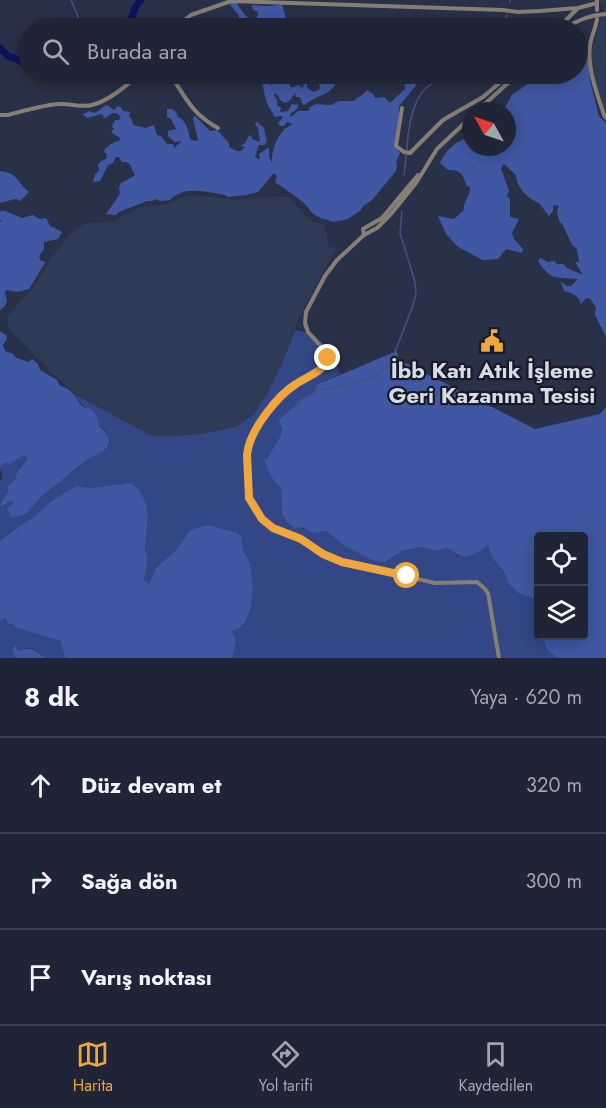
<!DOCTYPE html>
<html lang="tr">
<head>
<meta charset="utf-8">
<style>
	:root { --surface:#1f2536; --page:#272d3e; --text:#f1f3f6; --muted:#a1a5ad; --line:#3c4251; --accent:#efa73d }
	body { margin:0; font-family:Jost,sans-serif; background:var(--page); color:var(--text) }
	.controls { position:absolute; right:18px; bottom:18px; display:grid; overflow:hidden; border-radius:6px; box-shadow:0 3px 15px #0003 }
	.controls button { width:54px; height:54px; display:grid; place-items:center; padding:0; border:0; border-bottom:2px solid var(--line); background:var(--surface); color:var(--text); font:30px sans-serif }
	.compass { position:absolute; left:462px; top:102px; width:54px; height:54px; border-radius:50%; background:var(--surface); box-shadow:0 3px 15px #0003; rotate:310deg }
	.stop { position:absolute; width:18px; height:18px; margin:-14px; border:4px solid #efa73d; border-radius:50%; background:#fff }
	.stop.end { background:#efa73d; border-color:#fff; box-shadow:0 2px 6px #0008 }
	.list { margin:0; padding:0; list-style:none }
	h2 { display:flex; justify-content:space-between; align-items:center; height:78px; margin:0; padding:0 24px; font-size:26px }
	h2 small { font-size:20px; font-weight:400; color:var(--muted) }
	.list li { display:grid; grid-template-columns:39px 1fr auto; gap:18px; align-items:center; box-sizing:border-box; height:96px; padding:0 24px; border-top:2px solid var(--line) }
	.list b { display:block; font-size:22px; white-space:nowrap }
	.list em { font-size:20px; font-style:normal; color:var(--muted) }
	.icon { flex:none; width:33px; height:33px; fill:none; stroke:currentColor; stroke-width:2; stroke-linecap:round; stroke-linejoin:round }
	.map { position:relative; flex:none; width:606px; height:658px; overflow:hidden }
	.search { position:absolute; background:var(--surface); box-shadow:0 3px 15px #0003; left:18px; right:18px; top:18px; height:66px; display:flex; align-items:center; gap:15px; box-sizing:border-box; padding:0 21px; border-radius:33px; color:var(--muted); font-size:22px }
	.sheet { height:366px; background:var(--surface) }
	nav { display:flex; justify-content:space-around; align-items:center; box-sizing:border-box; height:84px; border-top:2px solid var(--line); background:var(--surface); font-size:16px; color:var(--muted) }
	nav a { display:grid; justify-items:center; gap:3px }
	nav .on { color:var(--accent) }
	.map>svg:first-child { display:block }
	.built { fill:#2f3a56 }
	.green { fill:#334786 }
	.forest { fill:#4058a3 }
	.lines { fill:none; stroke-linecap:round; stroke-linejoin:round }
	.stream { stroke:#475086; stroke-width:1.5 }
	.river { stroke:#0a145b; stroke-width:7 }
	.minor { stroke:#887f74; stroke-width:4 }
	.route { stroke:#efa73d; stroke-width:8 }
	.labels { text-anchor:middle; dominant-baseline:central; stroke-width:4.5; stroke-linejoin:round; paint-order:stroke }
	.poi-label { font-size:22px; font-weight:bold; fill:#d5dbe9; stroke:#161a24 }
</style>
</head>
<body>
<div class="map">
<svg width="606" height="658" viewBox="0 0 606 658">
	<rect width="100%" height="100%" fill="#293148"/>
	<path class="built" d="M597 0H606V119L602 114 593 73 591 53 605 5 597 3Z
		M196 195 233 200 288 196 309 220 325 225 329 248 337 246 297 322 282 363 268 392 254 414 236 427 200 434 175 436H152L77 395 52 373 9 330 7 317 21 300 30 292 53 256 69 235 81 226 88 223 113 222 137 208 167 204 186 196Z"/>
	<path class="green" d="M295 330 313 334 333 354 340 374 316 385 314 394 302 400 282 427 281 435 267 460 272 478 281 489 282 514C299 526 306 535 327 531L343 545 385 562 402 551 423 547 435 551 447 548 457 556 488 544 492 557 503 572 509 584 518 593 535 599 538 609V636H542L547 650 558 658H232L233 655 230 631 249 615C251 599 254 582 250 566 248 560 244 553 242 548L190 530 176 550 156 568 149 584 144 580 148 557 145 550 148 515 146 503 126 483 92 488 76 486 50 502 33 518 21 525 0 541V507L6 504 9 501 11 500 13 504 27 513 41 497 73 471 76 470 86 459 109 445 110 441 105 430 99 426 74 394 152 436H175L200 434 236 427 254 414 268 392 282 363Z
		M22 455 26 456 28 458 15 474 16 477 15 480 7 486 8 492 0 504V481L2 479C3 475 0 471 0 466L5 463 10 464Z
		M6 618 13 624 60 638 65 658H47L32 649 26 648 18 651H12L16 658H0V621Z"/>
	<path class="forest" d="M231 3H237C240 9 243 12 247 17 250 21 250 25 253 28H242L238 14 230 5Z
		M282 4 286 18V28H260L257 17 258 13 257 11 253 10 252 5C262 6 273 7 282 4Z
		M582 49 583 54 588 53 590 81 599 116 606 123V337L595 315 596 307 590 299 586 298 581 304C579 296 573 293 564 291L561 282 567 286H571L578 279C556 277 551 281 538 261L540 258 548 262 554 261 557 264H563L567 268 583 275 575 262H579L577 249 572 245 563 225 559 221 557 211 559 206 553 205V211L549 216 539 203C529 200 516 187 516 175L504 164 501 168 509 191 507 196 510 199V217L519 219 512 233 514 239 523 249 522 253 506 249 498 259 483 260 458 247 446 234 438 216 454 219 464 210C463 201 470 197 470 187L467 186C462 174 462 170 448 170L440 163C446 149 456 141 470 137L471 147H507V111H503L512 95 536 78 537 74H578V51Z
		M260 74H268L263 76 271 86 273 79 272 74H288L290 87H295L297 85 300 86 302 89 304 85 301 81 300 74H304L307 80V87L313 92 319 90 320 88 316 74H338L336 75 337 82C330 94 323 94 312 100 309 101 307 104 303 105L300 97H296L295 93 290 100 286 103 280 100 279 97 275 93 274 96 277 100V105L281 108 280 112 288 111 292 104 298 105 297 109 290 114 291 117 298 111H308L310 107 316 104 331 105 339 101H354C358 96 363 96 367 90L373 94 375 98 384 97 390 103 405 89 404 78 410 74H419L418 83 399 106V115L395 144 396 148 400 153 396 162 397 166 396 171 372 200 363 206 361 210 348 219 333 222C328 219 324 220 319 217 312 215 309 208 304 203 295 196 286 189 276 183L275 181 277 176 274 173 258 192 246 195 228 197 225 195C208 192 183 185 170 200L160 201 156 199 152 201H147L119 212 116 215 106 214 120 194 119 188 121 183 134 176 135 174 133 172 130 164 126 162H122L119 157H116L113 163 108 165 100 181 94 182 93 181 95 174 99 171 98 165 101 161 106 159 107 154 105 153 104 150 111 144 120 140V138L111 132 114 129 112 126 115 120H119L121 117 118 114 112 113 106 118H104L102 114 87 118 83 114 90 111C98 116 100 107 107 105L114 110 118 106 121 107 123 111 130 112 129 116 132 120 133 125 146 128 154 125 157 135 161 136 167 144H173L174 148 182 141 175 142 168 136V131L176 129 171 119 167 117V109H172L176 112 178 117C187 121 188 130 190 139L195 141 198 140 193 118 195 116 210 131 217 130 229 143V147L237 151H241L245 147 241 146 245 143 249 136 251 135 252 139 260 142 258 128 255 124 257 122 264 128 267 142 264 145H259L255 157 260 160 259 154 269 147V157L272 163C271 152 276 138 284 130 286 127 290 126 293 124L287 122 284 126H280L278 123 283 117 281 116 274 117 273 113C264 103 264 86 260 74Z
		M0 171C19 173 17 183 29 192L20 201 15 199 0 203Z
		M0 211H5L22 218 33 215 39 219 46 218 50 226 62 232 58 239 44 242V249L39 256 41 261H44L45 263 29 289 17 292 7 290 5 292 7 302 4 307 0 310V222L2 221 0 220Z
		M0 331 6 335 7 339 3 345 5 351 13 354C15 359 22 359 28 362L32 359 38 364 40 370 57 380 60 386C76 389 75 401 85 408 86 409 88 408 90 409 96 412 98 420 99 426 120 443 105 451 88 459 82 462 79 468 73 471L41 497 27 513 13 518 9 516 10 513 7 509 13 504 12 501H9L6 504 1 507 0 504 8 492 7 486 15 480 16 477 15 475 28 458 26 456H22L10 464 5 463 0 467Z
		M397 351 399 360 535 429 600 414 606 407V658H558L547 650 542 636H584V536H538V609L535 599 518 593 509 584 503 571 492 557 488 545C470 557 466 562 447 548L435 551 422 547 402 551 385 562 375 561 343 545 327 531 314 533 301 527 296 529 287 522 282 514 281 489 272 478 264 460 267 459 281 435 282 427 279 423 280 419 302 400 314 394 316 385Z
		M127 483 132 484 139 490 146 503 148 515 145 550 148 557 144 580 149 584 156 568 176 550 190 530 207 525 237 533 242 538C241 553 246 552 250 565 255 583 255 628 231 631L236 641 232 658H65L60 639 57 640 15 627 13 624H8L6 618 0 621V541L21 525 33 518 50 502 76 486 92 488Z
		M15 645 18 651C32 645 35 652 47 658H16L12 651Z"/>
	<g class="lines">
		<path class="stream" d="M71 0C75 10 82 18 75 28
			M510 0V2
			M502 28 507 15
			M404 175C408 149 406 107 426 88 434 82 443 77 451 74
			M296 403 316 391 358 382 380 373 386 368 393 357 412 308 416 294 415 282 400 233 402 211"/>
		<path class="river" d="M125 28C133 20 132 8 141 0
			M0 48 8 56 17 59 28 66"/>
		<path class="minor" d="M597 0V10
			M597 19C596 28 591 36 590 46 587 69 597 93 604 115L606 118
			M174 28 191 15 231 1 503 10 518 12 540 11 578 8 597 3
			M558 28 577 9
			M567 28C578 19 592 15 606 14
			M170 74C186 98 192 114 218 128
			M402 108 396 146 404 152 410 153 443 120 483 97 510 74
			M477 111 518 74
			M0 115H8C24 111 42 105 59 104 70 103 81 108 92 105 106 102 129 85 138 74
			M471 117 437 149 416 183 391 214 377 228 364 235 337 260 325 276 306 312 305 323 308 332 327 353 328 361C321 373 306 377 295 385 289 389 283 394 278 400 268 412 256 426 250 441 245 455 246 481 249 496 250 503 257 514 262 519 272 531 290 533 302 540 316 548 328 557 342 562L435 583 477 582 484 588 488 593 499 658
			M364 235 363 229 382 218 418 175"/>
	</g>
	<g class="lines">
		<path class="route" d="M328 358C324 372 308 376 296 384 277 396 249 431 247 455L249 498 262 519 273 528 301 539 323 554 342 562 407 576"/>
	</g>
	<defs>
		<g id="civic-bare" transform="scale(1.8)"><path d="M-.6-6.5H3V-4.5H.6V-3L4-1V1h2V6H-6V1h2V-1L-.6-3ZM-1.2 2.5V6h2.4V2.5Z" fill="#efa73d" stroke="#161a24" stroke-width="2.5" paint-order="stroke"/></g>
	</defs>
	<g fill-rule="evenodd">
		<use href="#civic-bare" x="492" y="341"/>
	</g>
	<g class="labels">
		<g class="poi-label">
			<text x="492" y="370">İbb Katı Atık İşleme<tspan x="492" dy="25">Geri Kazanma Tesisi</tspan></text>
		</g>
	</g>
</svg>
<div class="controls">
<button><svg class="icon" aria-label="locate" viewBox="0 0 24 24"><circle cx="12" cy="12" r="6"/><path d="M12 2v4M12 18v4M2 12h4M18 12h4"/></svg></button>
<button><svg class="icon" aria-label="layers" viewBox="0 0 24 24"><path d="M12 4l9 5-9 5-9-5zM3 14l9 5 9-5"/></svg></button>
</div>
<svg class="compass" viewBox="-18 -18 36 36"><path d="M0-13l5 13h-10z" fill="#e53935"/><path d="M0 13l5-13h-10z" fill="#a1a5ad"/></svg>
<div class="stop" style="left:407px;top:576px"></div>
<div class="stop end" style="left:328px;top:358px"></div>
<div class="search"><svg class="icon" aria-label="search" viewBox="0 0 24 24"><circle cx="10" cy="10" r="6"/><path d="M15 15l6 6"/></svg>Burada ara</div>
</div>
<section class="sheet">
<h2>8 dk<small>Yaya · 620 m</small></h2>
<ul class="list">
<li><svg class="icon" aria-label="ahead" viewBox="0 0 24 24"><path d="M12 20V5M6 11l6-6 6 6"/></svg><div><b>Düz devam et</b></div><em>320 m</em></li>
<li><svg class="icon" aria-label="right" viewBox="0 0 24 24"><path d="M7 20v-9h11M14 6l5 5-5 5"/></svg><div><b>Sağa dön</b></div><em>300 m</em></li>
<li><svg class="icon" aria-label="arrive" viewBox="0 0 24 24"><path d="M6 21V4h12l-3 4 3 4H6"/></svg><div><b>Varış noktası</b></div></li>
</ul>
</section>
<nav>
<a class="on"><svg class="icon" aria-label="map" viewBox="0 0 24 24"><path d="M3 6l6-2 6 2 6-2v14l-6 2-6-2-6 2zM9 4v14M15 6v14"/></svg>Harita</a>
<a><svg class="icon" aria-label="directions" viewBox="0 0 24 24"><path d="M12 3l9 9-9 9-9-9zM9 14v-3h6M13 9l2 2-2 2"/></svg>Yol tarifi</a>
<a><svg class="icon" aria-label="saved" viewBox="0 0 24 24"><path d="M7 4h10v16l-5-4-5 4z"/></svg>Kaydedilen</a>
</nav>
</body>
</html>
